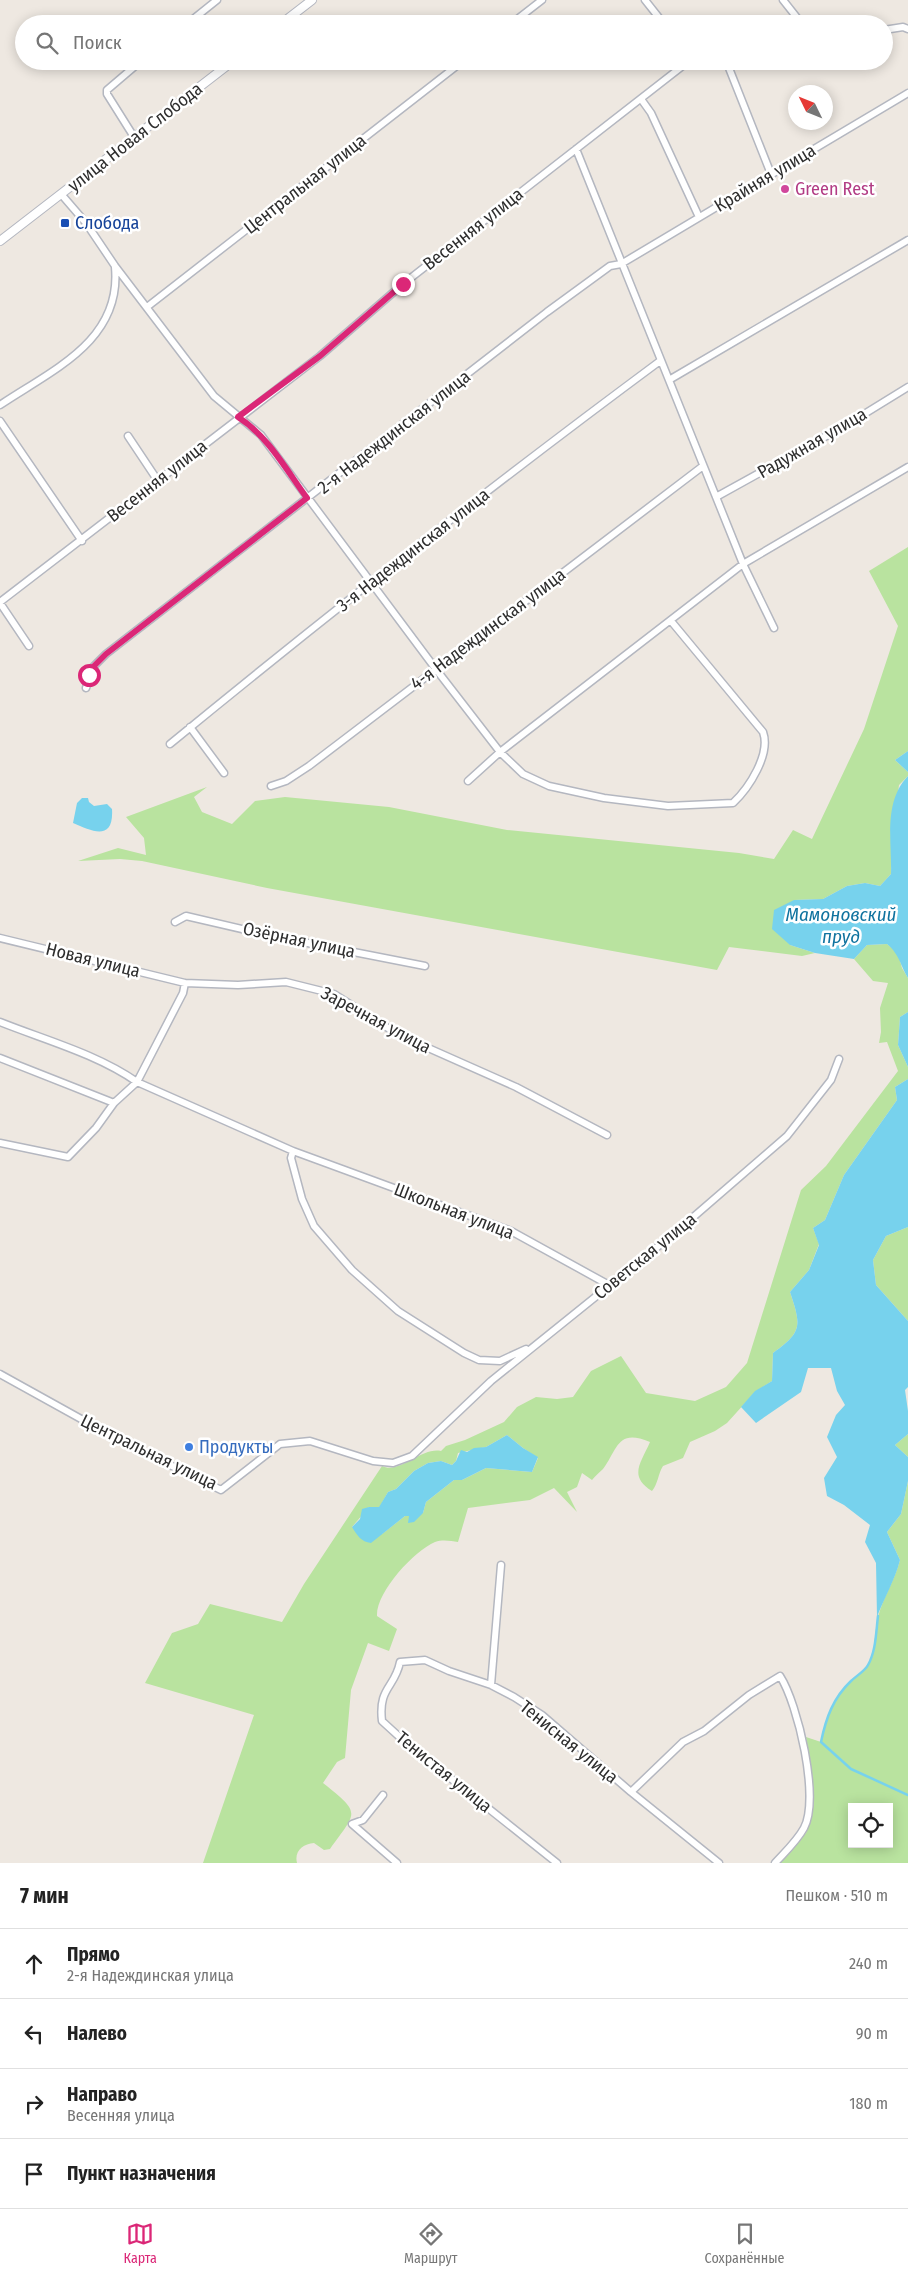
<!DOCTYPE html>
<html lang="ru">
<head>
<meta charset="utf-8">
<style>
	:root { --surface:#fff; --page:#f2f2f2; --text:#222; --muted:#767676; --line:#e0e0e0; --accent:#db2777 }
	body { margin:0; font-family:"Fira Sans Condensed",sans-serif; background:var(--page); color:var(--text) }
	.controls { position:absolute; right:15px; bottom:15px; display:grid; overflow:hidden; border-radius:0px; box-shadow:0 2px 12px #0003 }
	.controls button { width:45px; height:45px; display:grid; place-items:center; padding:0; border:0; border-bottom:1px solid var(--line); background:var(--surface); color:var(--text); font:25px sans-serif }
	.compass { position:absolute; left:788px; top:85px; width:45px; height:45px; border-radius:50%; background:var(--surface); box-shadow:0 2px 12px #0003; rotate:313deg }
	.stop { position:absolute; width:15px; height:15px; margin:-11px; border:4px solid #db2777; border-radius:50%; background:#fff }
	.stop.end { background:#db2777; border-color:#fff; box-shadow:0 1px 5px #0008 }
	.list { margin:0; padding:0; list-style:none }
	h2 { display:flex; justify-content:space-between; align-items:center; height:65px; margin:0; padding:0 20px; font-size:21px }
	h2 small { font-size:16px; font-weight:400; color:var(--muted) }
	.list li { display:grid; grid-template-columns:32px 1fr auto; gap:15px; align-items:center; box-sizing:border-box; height:70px; padding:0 20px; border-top:1px solid var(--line) }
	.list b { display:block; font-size:19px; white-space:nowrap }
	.list p { margin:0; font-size:16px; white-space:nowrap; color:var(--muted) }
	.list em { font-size:16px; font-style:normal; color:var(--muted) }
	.icon { flex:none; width:28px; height:28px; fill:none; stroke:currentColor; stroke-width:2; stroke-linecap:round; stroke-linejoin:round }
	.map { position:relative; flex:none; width:908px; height:1863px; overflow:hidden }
	.search { position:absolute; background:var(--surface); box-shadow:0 2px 12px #0003; left:15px; right:15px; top:15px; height:55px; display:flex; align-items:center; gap:12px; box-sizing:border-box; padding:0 18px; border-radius:28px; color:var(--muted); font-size:19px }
	.sheet { height:345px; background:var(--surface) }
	nav { display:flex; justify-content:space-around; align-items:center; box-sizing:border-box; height:70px; border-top:1px solid var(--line); background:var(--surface); font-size:14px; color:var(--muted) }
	nav a { display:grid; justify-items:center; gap:2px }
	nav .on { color:var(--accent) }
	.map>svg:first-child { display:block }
	.green { fill:#b9e39f; fill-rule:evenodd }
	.water { fill:#77d2ed }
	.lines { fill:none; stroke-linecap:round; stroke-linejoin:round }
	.stream { stroke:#77d2ed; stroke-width:2.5 }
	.minor-casing { stroke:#b4b7c0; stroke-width:9 }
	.tertiary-casing { stroke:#b4b7c0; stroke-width:10 }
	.minor { stroke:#fff; stroke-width:6 }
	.tertiary { stroke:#fff; stroke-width:8 }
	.route { stroke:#db2777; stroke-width:6 }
	.hotel-dot { fill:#d1479c; stroke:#fff; stroke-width:2 }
	.transit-dot { fill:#1a4fb4; stroke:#fff; stroke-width:2 }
	.shop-dot { fill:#3f7fe0; stroke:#fff; stroke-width:2 }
	.labels { text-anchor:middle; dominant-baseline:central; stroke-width:5; stroke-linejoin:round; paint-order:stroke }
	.street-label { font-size:18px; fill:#2e2e2e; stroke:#fff }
	.hotel-label { font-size:18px; fill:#b23c85; stroke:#fff; text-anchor:start }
	.transit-label { font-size:18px; fill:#164399; stroke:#fff; text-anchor:start }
	.shop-label { font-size:18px; fill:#366cbe; stroke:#fff; text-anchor:start }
	.water-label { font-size:19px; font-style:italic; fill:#10739f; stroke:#fff }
</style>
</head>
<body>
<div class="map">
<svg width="908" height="1863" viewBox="0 0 908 1863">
	<rect width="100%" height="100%" fill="#eee8e1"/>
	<path class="green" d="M908 547V751L895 760 908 772V776L899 785 891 848V874L880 886 865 883 847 886 823 899 794 900 790 945 815 953 802 956 729 947 717 970 267 888 142 861 120 859 78 861 118 848 146 855 144 838 126 817 207 787 194 797 202 812 232 824 255 801 285 797 389 807 507 830 739 853 774 859 793 830 812 839 864 729 898 626 869 571Z
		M887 944 898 953 902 968 908 978V1012L900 1017 898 1045 908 1067V1079L895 1087 897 1100 844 1175 825 1220 813 1228 819 1244 809 1270 790 1292C801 1325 803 1332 773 1353L772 1381 755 1392 727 1423 715 1431 690 1442 683 1458 663 1466C658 1474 658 1484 652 1491 628 1476 641 1463 650 1442 617 1428 618 1449 603 1469 599 1473 595 1476 592 1480L582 1473 577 1487 567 1492 577 1512 554 1488 530 1500 468 1508 458 1542C451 1541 443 1539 435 1542 414 1551 376 1592 377 1616L397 1629 389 1651 368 1643 351 1690 345 1758 337 1762 323 1783C362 1814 357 1811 330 1849L324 1850 314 1843C303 1844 294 1851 297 1863H203L254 1715 145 1683 172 1633 198 1624 210 1604 282 1622 304 1584 382 1466C399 1475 421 1447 441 1451L446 1446 465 1440 504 1422 517 1407 536 1397 557 1399 573 1397 591 1371 621 1356 646 1393 695 1401 726 1387 747 1363 801 1190 826 1166 898 1071 887 1042 879 1043 881 1032 880 1008 888 983 873 981 854 959 867 945ZM507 1435 523 1448 538 1458 532 1472 486 1468 462 1480H454L426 1502 423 1513 405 1516 382 1534 352 1527 369 1507 379 1508 388 1492 396 1489 414 1471 428 1463 441 1461 452 1465 456 1461 458 1453 486 1447Z
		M908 1227V1321L876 1285 873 1260 886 1236Z
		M908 1434V1457L895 1445Z
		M908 1481V1863H778L806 1833 814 1802 806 1737 821 1742C826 1718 834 1698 851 1681 856 1676 864 1672 868 1665 876 1651 874 1633 878 1617 883 1597 895 1580 900 1560L887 1532 901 1514ZM852 1807H889V1844H852Z"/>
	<path class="water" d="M908 751V772L895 760Z
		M908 776V978C900 965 900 955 887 944L867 945 854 959 815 953 790 945 772 929 774 910 794 900 823 899 847 886 865 883 880 886 891 874C892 841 883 802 908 776Z
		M82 798H88L89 802 94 806 107 804 112 809C114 841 93 832 73 823L77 803Z
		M908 1012V1067L898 1045 900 1017Z
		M908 1079V1227L886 1236 873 1260 876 1285 908 1321V1387L905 1390 908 1411V1434L895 1445 908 1457V1481L901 1514 887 1532 900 1560C895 1580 884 1598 877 1617L876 1563 865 1542 870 1525 844 1505 827 1496 824 1478 837 1457 827 1437 836 1415 845 1405 837 1391 831 1368H808L801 1392 756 1423 741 1407 755 1391 772 1381 773 1353C803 1332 801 1325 790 1292L809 1270 819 1245 813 1228 825 1220 844 1175 897 1100 895 1087Z
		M507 1435 523 1448 538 1457 532 1472 486 1468 462 1480H454L426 1502 423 1513 414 1522 408 1523 409 1516H405L371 1543C361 1542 357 1535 352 1527L360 1519 362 1509 369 1507H379L388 1492 396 1489 414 1471 428 1463 441 1461 452 1465 456 1461 461 1450 467 1452 474 1448 486 1447Z"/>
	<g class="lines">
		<path class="stream" d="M878 1616C876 1632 876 1651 868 1665 865 1671 856 1676 851 1681 833 1698 826 1718 821 1742L851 1769 908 1795"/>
		<g class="minor-casing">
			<path id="minor" d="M645 0 664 24
				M783 0 802 24
				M187 24 217 0
				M511 24 542 0
				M884 30 903 27 908 29
				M712 61 727 63 735 61
				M727 63 771 174
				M641 99 651 113 699 217
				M134 137 107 94V90L141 61
				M576 149 743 564 774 628
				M61 194 86 223 115 266 214 396 261 435 435 668 500 752 523 774 549 786 604 798 668 806 733 803C749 788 771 754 763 732L671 621
				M147 307 463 61
				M669 380 908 240
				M0 405C52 370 122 341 115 267
				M0 421 82 541
				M128 436 158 481
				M716 497 848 424 908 387
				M0 602 320 356 403 284 689 61
				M0 603 29 646
				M86 688 93 667 106 654 547 312 610 266 621 264 908 93
				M190 727 224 773
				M170 744C331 612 494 484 660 361
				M468 781 500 752 743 564 908 467
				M271 786 286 781 309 766 703 466
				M175 922 186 916 272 936 425 966
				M0 938 185 983 238 985 286 982 334 994 399 1035 516 1087 607 1135
				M0 1022C45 1040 97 1054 137 1082L293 1151 511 1231 609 1285
				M0 1058 114 1103
				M0 1143 68 1157 96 1128 114 1103 137 1082 183 993 185 983
				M293 1151 291 1158 302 1199 314 1226 352 1270 398 1311 464 1353 479 1360 500 1361 526 1349
				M0 1374 119 1440 221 1490 280 1444 310 1441 373 1461 393 1463 412 1456 491 1381 676 1232 787 1136 831 1080 839 1059
				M491 1685 501 1565
				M631 1792 683 1742 704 1731 749 1695 780 1676C798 1704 820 1798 804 1828 797 1841 785 1852 775 1863
				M383 1795 363 1820 352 1824 397 1863
				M557 1863 405 1742 382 1721C378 1687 395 1688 400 1662L425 1660 449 1671 491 1685 514 1697 542 1715 631 1792 719 1863"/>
		</g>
		<g class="tertiary-casing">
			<path id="tertiary" d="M281 24 312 0
				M0 241 233 61"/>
		</g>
		<use href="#minor" class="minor"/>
		<use href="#tertiary" class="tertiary"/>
	</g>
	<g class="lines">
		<path class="route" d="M89 675 93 667 106 654 307 498C287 471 268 436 238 417L320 356 403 284"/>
	</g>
	<circle class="hotel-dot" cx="785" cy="189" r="5"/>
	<rect class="transit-dot" x="60" y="218" width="10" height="10" rx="2.5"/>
	<circle class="shop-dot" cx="189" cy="1447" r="5"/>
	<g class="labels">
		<g class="street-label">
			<text transform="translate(135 137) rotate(-38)">улица Новая Слобода</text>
			<text transform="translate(765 178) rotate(-31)">Крайняя улица</text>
			<text transform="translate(305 184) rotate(-38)">Центральная улица</text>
			<text transform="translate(473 229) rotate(-38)">Весенняя улица</text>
			<text transform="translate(394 432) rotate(-38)">2-я Надеждинская улица</text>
			<text transform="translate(812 443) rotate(-30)">Радужная улица</text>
			<text transform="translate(157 481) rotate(-38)">Весенняя улица</text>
			<text transform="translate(413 550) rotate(-38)">3-я Надеждинская улица</text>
			<text transform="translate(488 629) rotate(-37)">4-я Надеждинская улица</text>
			<text transform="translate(299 940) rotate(12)">Озёрная улица</text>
			<text transform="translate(93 960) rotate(14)">Новая улица</text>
			<text transform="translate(376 1020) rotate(28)">Заречная улица</text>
			<text transform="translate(454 1211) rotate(21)">Школьная улица</text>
			<text transform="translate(645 1256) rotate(-39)">Советская улица</text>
			<text transform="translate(149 1452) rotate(26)">Центральная улица</text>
			<text transform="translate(569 1742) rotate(39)">Тенисная улица</text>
			<text transform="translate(444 1772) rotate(39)">Тенистая улица</text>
		</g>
		<g class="hotel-label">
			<text x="795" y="189">Green Rest</text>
		</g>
		<g class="transit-label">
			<text x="75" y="223">Слобода</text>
		</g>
		<g class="shop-label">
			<text x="199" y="1447">Продукты</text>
		</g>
		<g class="water-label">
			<text x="841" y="914">Мамоновский<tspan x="841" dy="22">пруд</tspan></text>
		</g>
	</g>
</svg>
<div class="controls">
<button><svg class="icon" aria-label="locate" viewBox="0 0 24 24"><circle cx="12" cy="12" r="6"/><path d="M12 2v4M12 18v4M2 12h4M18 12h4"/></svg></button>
</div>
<svg class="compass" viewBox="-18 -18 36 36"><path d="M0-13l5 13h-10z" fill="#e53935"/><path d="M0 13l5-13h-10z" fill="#767676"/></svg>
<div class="stop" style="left:89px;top:675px"></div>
<div class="stop end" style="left:403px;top:284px"></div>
<div class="search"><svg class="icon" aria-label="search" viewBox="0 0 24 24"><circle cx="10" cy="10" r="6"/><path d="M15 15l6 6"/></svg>Поиск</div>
</div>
<section class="sheet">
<h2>7 мин<small>Пешком · 510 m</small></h2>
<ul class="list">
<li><svg class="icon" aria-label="ahead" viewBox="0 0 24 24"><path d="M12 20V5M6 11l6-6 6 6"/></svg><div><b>Прямо</b><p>2-я Надеждинская улица</p></div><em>240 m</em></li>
<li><svg class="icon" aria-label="left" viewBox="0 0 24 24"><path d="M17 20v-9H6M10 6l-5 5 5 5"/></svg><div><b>Налево</b></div><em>90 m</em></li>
<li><svg class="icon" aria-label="right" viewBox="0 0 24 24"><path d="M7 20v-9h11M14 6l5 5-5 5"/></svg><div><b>Направо</b><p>Весенняя улица</p></div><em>180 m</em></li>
<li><svg class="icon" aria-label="arrive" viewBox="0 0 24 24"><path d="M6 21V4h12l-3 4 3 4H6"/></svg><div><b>Пункт назначения</b></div></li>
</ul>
</section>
<nav>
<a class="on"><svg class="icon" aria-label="map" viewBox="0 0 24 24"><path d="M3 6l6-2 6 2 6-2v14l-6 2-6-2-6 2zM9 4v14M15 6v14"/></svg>Карта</a>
<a><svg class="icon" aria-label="directions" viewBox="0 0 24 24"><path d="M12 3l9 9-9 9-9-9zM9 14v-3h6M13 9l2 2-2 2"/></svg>Маршрут</a>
<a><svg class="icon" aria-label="saved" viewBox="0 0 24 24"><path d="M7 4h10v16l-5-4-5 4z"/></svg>Сохранённые</a>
</nav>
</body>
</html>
